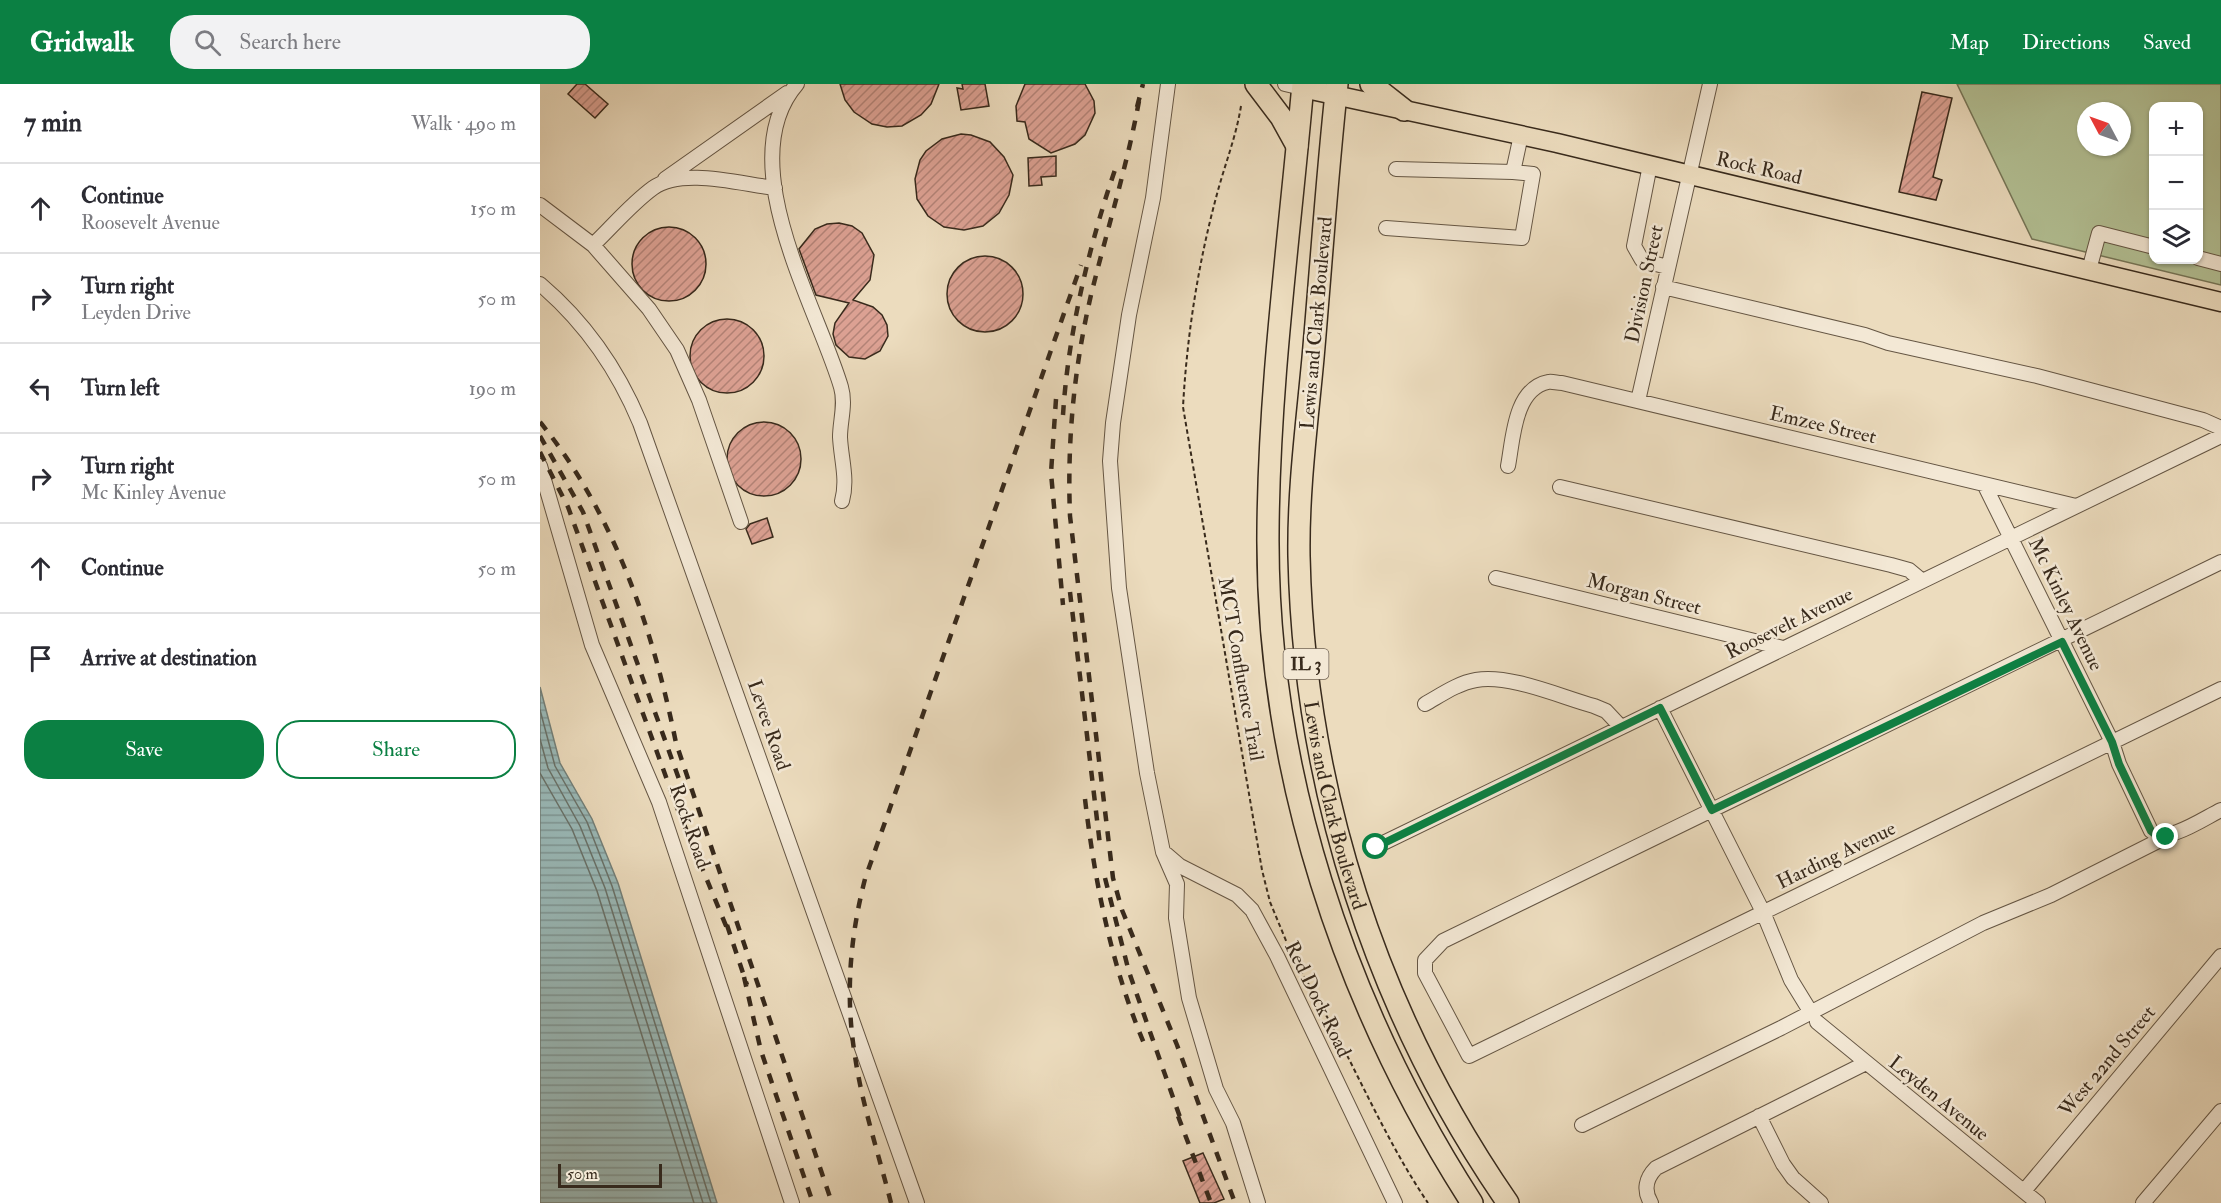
<!DOCTYPE html>
<html lang="en">
<head>
<meta charset="utf-8">
<style>
	:root { --surface:#fff; --page:#f2f2f3; --text:#2b2b33; --muted:#7c7c81; --line:#e1e1e2; --accent:#0b8043 }
	body { margin:0; font-family:"IM FELL Double Pica",serif; background:var(--page); color:var(--text) }
	.controls { position:absolute; right:18px; top:18px; display:grid; overflow:hidden; border-radius:12px; box-shadow:0 2px 4px #0004 }
	.controls button { width:54px; height:54px; display:grid; place-items:center; padding:0; border:0; border-bottom:2px solid var(--line); background:var(--surface); color:var(--text); font:30px sans-serif }
	.compass { position:absolute; left:1537px; top:18px; width:54px; height:54px; border-radius:50%; background:var(--surface); box-shadow:0 2px 4px #0004; rotate:311deg }
	.scale { position:absolute; left:18px; bottom:15px; width:104px; box-sizing:border-box; padding-left:6px; border:3px solid #382a1c; border-top:0; font-size:16px; line-height:21px; white-space:nowrap; color:#382a1c; -webkit-text-stroke:4px #f3e8d5; paint-order:stroke }
	.stop { position:absolute; width:18px; height:18px; margin:-14px; border:4px solid #0b8043; border-radius:50%; background:#fff }
	.stop.end { background:#0b8043; border-color:#fff; box-shadow:0 2px 6px #0008 }
	.list { margin:0; padding:0; list-style:none }
	h2 { display:flex; justify-content:space-between; align-items:center; height:78px; margin:0; padding:0 24px; font-size:26px }
	h2 small { font-size:20px; font-weight:400; color:var(--muted) }
	.list li { display:grid; grid-template-columns:39px 1fr auto; gap:18px; align-items:center; box-sizing:border-box; height:90px; padding:0 24px; border-top:2px solid var(--line) }
	.list b { display:block; font-size:22px; white-space:nowrap }
	.list p { margin:0; font-size:20px; white-space:nowrap; color:var(--muted) }
	.list em { font-size:20px; font-style:normal; color:var(--muted) }
	.actions { display:flex; gap:12px; padding:18px 24px }
	.actions a { flex:1; padding:14px 0; border:2px solid var(--accent); border-radius:24px; text-align:center; font-size:21px; color:var(--accent) }
	.actions .main { background:var(--accent); color:#fff }
	.icon { flex:none; width:33px; height:33px; fill:none; stroke:currentColor; stroke-width:2; stroke-linecap:round; stroke-linejoin:round }
	.map { position:relative; flex:none; width:1681px; height:1119px; overflow:hidden }
	header { display:flex; align-items:center; gap:36px; box-sizing:border-box; height:84px; padding:0 30px; background:var(--accent); color:#fff }
	header strong { font-size:28px }
	nav { display:flex; gap:33px; margin-inline-start:auto; font-size:21px }
	.search { width:420px; height:54px; background:var(--page); display:flex; align-items:center; gap:15px; box-sizing:border-box; padding:0 21px; border-radius:24px; color:var(--muted); font-size:22px }
	main { display:flex }
	aside { flex:1; background:var(--surface) }
	.map>svg:first-child { display:block }
	.green { fill:#b3c195; stroke:#767658; stroke-width:1.5; fill-rule:evenodd }
	.water { fill:url(#water-rules); stroke:#73807a; stroke-width:1.5 }
	.lines { fill:none; stroke-linecap:round; stroke-linejoin:round }
	.shore { stroke:#69726a; stroke-width:1.5 }
	.building { fill:url(#building-hatch); stroke:#382a1c; stroke-width:1.5 }
	.minor-casing { stroke:#655644; stroke-width:16 }
	.major-casing { stroke:#382a1c; stroke-width:21 }
	.highway-casing { stroke:#382a1c; stroke-width:24 }
	.path { stroke:#382a1c; stroke-width:2; stroke-dasharray:4.5 3; stroke-linecap:butt }
	.minor { stroke:#f3e8d5; stroke-width:14 }
	.major { stroke:#ecdcbe; stroke-width:18 }
	.highway { stroke:#ecdcbe; stroke-width:21 }
	.rail { stroke:#382a1c; stroke-width:4.5; stroke-dasharray:10 10; stroke-linecap:butt }
	.route { stroke:#0b8043; stroke-width:8 }
	.labels { text-anchor:middle; dominant-baseline:central; stroke-width:5; stroke-linejoin:round; paint-order:stroke }
	.shield { fill:#f3e8d5; stroke:#706354; stroke-width:1.5 }
	.shield-label { font-size:18px; font-weight:bold; fill:#382a1c }
	.street-label { font-size:20px; fill:#382a1c; stroke:#f3e8d5 }
</style>
</head>
<body>
<header>
<strong>Gridwalk</strong>
<div class="search"><svg class="icon" aria-label="search" viewBox="0 0 24 24"><circle cx="10" cy="10" r="6"/><path d="M15 15l6 6"/></svg>Search here</div>
<nav><a>Map</a><a>Directions</a><a>Saved</a></nav>
</header>
<main>
<aside>
<h2>7 min<small>Walk · 490 m</small></h2>
<ul class="list">
<li><svg class="icon" aria-label="ahead" viewBox="0 0 24 24"><path d="M12 20V5M6 11l6-6 6 6"/></svg><div><b>Continue</b><p>Roosevelt Avenue</p></div><em>150 m</em></li>
<li><svg class="icon" aria-label="right" viewBox="0 0 24 24"><path d="M7 20v-9h11M14 6l5 5-5 5"/></svg><div><b>Turn right</b><p>Leyden Drive</p></div><em>50 m</em></li>
<li><svg class="icon" aria-label="left" viewBox="0 0 24 24"><path d="M17 20v-9H6M10 6l-5 5 5 5"/></svg><div><b>Turn left</b></div><em>190 m</em></li>
<li><svg class="icon" aria-label="right" viewBox="0 0 24 24"><path d="M7 20v-9h11M14 6l5 5-5 5"/></svg><div><b>Turn right</b><p>Mc Kinley Avenue</p></div><em>50 m</em></li>
<li><svg class="icon" aria-label="ahead" viewBox="0 0 24 24"><path d="M12 20V5M6 11l6-6 6 6"/></svg><div><b>Continue</b></div><em>50 m</em></li>
<li><svg class="icon" aria-label="arrive" viewBox="0 0 24 24"><path d="M6 21V4h12l-3 4 3 4H6"/></svg><div><b>Arrive at destination</b></div></li>
</ul>
<div class="actions"><a class="main">Save</a><a>Share</a></div>
</aside>
<div class="map">
<svg width="1681" height="1119" viewBox="0 0 1681 1119">
	<defs>
		<pattern id="water-rules" width="6" height="5" patternUnits="userSpaceOnUse" patternTransform="scale(1.5)"><rect width="6" height="5" fill="#9abab9"/><path d="M0 2.5h6" fill="none" stroke="#7f9796"/></pattern>
		<pattern id="building-hatch" width="6" height="6" patternUnits="userSpaceOnUse" patternTransform="scale(1.5)"><rect width="6" height="6" fill="#dca193"/><path d="M-1 1l2-2M0 6l6-6M5 7l2-2" fill="none" stroke="#b38377"/></pattern>
	</defs>
	<rect width="100%" height="100%" fill="#ecdcbe"/>
	<filter id="stains"><feTurbulence type="fractalNoise" baseFrequency=".00333" numOctaves="4"/><feColorMatrix values="0 0 0 0 .2 0 0 0 0 .09 0 0 0 0 .02 0 0 0 .5 -.17"/></filter>
	<radialGradient id="worn" r=".72"><stop offset=".6" stop-color="#630" stop-opacity="0"/><stop offset="1" stop-color="#630" stop-opacity=".3"/></radialGradient>
	<path class="green" d="M1417 0H1681V201L1492 155ZM1614 22H1658V176H1614ZM1546 27H1582V63H1546Z"/>
	<path class="water" d="M0 603 20 679 52 735 78 799 177 1119H0Z"/>
	<g class="lines">
		<path class="shore" d="M0 626 15 682 47 738 72 802 171 1119
			M0 655 8 684 40 742 65 804 163 1119
			M0 689 32 745 57 807 154 1119"/>
	</g>
	<path class="building" d="M37 0H45L68 20 55 34 28 10Z
		M300 0H399L391 20 381 31 362 42 347 43 332 40 314 28 305 16Z
		M422 0H445L449 22 421 26 417 4 423 5Z
		M485 0H545L554 17 555 29 545 51 535 60 511 69 489 55 485 38 477 37 476 22Z
		M1382 8 1412 14 1393 93 1402 96 1396 116 1359 108Z
		M421 50 431 51 450 58 464 73 473 91 469 111 459 129 443 142 424 146 404 143 388 132 377 115 375 95 380 76 386 67 402 55Z
		M516 72V92L501 93 502 101 489 102 488 74Z
		M299 139 312 142 322 149 334 171 330 196 313 216 333 223 342 231 347 241 348 252 340 267 325 275 309 273 296 261 293 250 295 239 309 219 276 211 259 165 275 145 287 140Z
		M92 180a37 37 0 1 1 74 0a37 37 0 1 1-74 0Z
		M407 210a38 38 0 1 1 76 0a38 38 0 1 1-76 0Z
		M150 272a37 37 0 1 1 74 0a37 37 0 1 1-74 0Z
		M187 375a37 37 0 1 1 74 0a37 37 0 1 1-74 0Z
		M227 434 233 453 212 460 206 445 210 440Z
		M663 1069 684 1115 674 1119H660L643 1077Z"/>
	<g class="lines">
		<g class="minor-casing">
			<path id="minor" d="M257 0C190 77 277 222 301 303 306 320 300 337 300 353 301 375 308 395 302 417
				M628 0 613 114 589 231 573 339 570 377 579 504 607 689 623 768 637 800 636 834 649 914 676 1005 693 1039 718 1119
				M745 0 762 4
				M1110 81 1094 162 1102 176 1127 183
				M856 85 973 88
				M125 95 247 9
				M0 121 53 161 109 225 137 266 159 316 201 438
				M846 144 982 154 993 90 973 88 981 51
				M53 161C72 143 91 120 113 104 142 83 200 100 235 104
				M1658 174 1681 180
				M1549 186 1559 149 1614 163
				M0 200C46 239 77 284 100 339L377 1119
				M1123 203 1325 251 1348 259 1497 292 1663 336 1681 344
				M1098 317 1170 0
				M0 382 52 561 119 718 252 1119
				M968 382C973 356 974 305 1008 298 1012 297 1017 299 1022 299L1536 422
				M1444 400 1572 658 1579 680 1611 747C1626 761 1664 734 1681 726
				M1020 403 1351 481 1369 486 1381 496
				M1681 478 903 857 885 876V889L929 972 1681 605
				M956 494 1243 564
				M885 620C901 611 918 599 936 596 970 590 1021 613 1054 622L1066 627 1081 643
				M1120 624 1223 828 1251 896 1270 927
				M835 763 1681 352
				M626 770 640 782 697 811 712 826 737 872 855 1119
				M1277 938 1498 1119
				M1219 1032 1243 1080 1253 1094 1281 1119
				M1042 1041 1241 944 1443 839 1511 811 1626 753
				M1484 1107 1681 872
				M1111 1119C1103 1106 1106 1094 1116 1084L1326 979
				M1603 1119 1681 1027"/>
		</g>
		<g class="major-casing">
			<path id="major" d="M762 4 1017 59 1681 218"/>
		</g>
		<g class="highway-casing">
			<g id="highway">
				<path d="M716 0 741 33 757 62"/>
				<path d="M763 0C750 149 729 298 728 448 726 686 804 920 932 1119"/>
				<path id="s1" d="M797 0C787 91 781 183 773 274 767 339 758 406 759 472 764 704 836 928 968 1119"/>
				<path d="M831 0 864 26"/>
			</g>
		</g>
		<path class="path" d="M701 22C696 53 685 80 677 110 658 180 647 251 643 323L722 786 730 818 747 859
			M760 886C807 961 838 1045 888 1119"/>
		<use href="#minor" class="minor"/>
		<use href="#major" class="major"/>
		<use href="#highway" class="highway"/>
		<path class="rail" d="M599 17C587 82 567 146 551 211 534 284 527 357 530 432L573 794 582 826 637 961 695 1119
			M597 23 603 0
			M516 315 511 389 523 521
			M523 331C528 249 550 157 577 80
			M0 338C74 429 113 545 136 659L292 1119
			M0 352 43 428 144 709
			M0 368 28 423 138 726 189 849
			M530 508 560 761
			M545 715C555 800 572 885 606 964
			M565 794 589 888 642 1039
			M187 841 207 901
			M204 893 221 967 273 1119
			M638 1032 671 1119
			M351 1119C339 1071 322 1021 315 972 305 912 310 853 325 795L541 181"/>
	</g>
	<g class="lines">
		<path class="route" d="M836 763 1120 624 1172 726 1522 558 1572 658 1579 680 1611 747 1616 751 1626 753"/>
	</g>
	<g class="labels">
		<rect class="shield" x="743.5" y="565" width="45" height="30" rx="4.5"/>
		<g class="shield-label">
			<text x="766" y="580">IL 3</text>
		</g>
		<g class="street-label">
			<text transform="translate(1219 84) rotate(13)">Rock Road</text>
			<text transform="translate(1104 200) rotate(-78)">Division Street</text>
			<text transform="translate(776 239) rotate(-85)">Lewis and Clark Boulevard</text>
			<text transform="translate(1283 341) rotate(13)">Emzee Street</text>
			<text transform="translate(1104 510) rotate(14)">Morgan Street</text>
			<text transform="translate(1526 520) rotate(64)">Mc Kinley Avenue</text>
			<text transform="translate(1249 539) rotate(-26)">Roosevelt Avenue</text>
			<text transform="translate(701 585) rotate(80)">MCT Confluence Trail</text>
			<text transform="translate(229 641) rotate(71)">Levee Road</text>
			<text stroke="none"><textPath href="#s1" startOffset="726">Lewis and Clark Boulevard</textPath></text>
			<text transform="translate(150 742) rotate(71)">Rock Road</text>
			<text transform="translate(1296 771) rotate(-26)">Harding Avenue</text>
			<text transform="translate(778 915) rotate(64)">Red Dock Road</text>
			<text transform="translate(1567 977) rotate(-50)">West 22nd Street</text>
			<text transform="translate(1399 1014) rotate(39)">Leyden Avenue</text>
		</g>
	</g>
	<rect width="100%" height="100%" filter="url(#stains)"/>
	<rect width="100%" height="100%" fill="url(#worn)"/>
</svg>
<div class="controls">
<button>+</button>
<button>−</button>
<button><svg class="icon" aria-label="layers" viewBox="0 0 24 24"><path d="M12 4l9 5-9 5-9-5zM3 14l9 5 9-5"/></svg></button>
</div>
<svg class="compass" viewBox="-18 -18 36 36"><path d="M0-13l5 13h-10z" fill="#e53935"/><path d="M0 13l5-13h-10z" fill="#7c7c81"/></svg>
<div class="scale">50 m</div>
<div class="stop" style="left:836px;top:763px"></div>
<div class="stop end" style="left:1626px;top:753px"></div>
</div>
</main>
</body>
</html>
